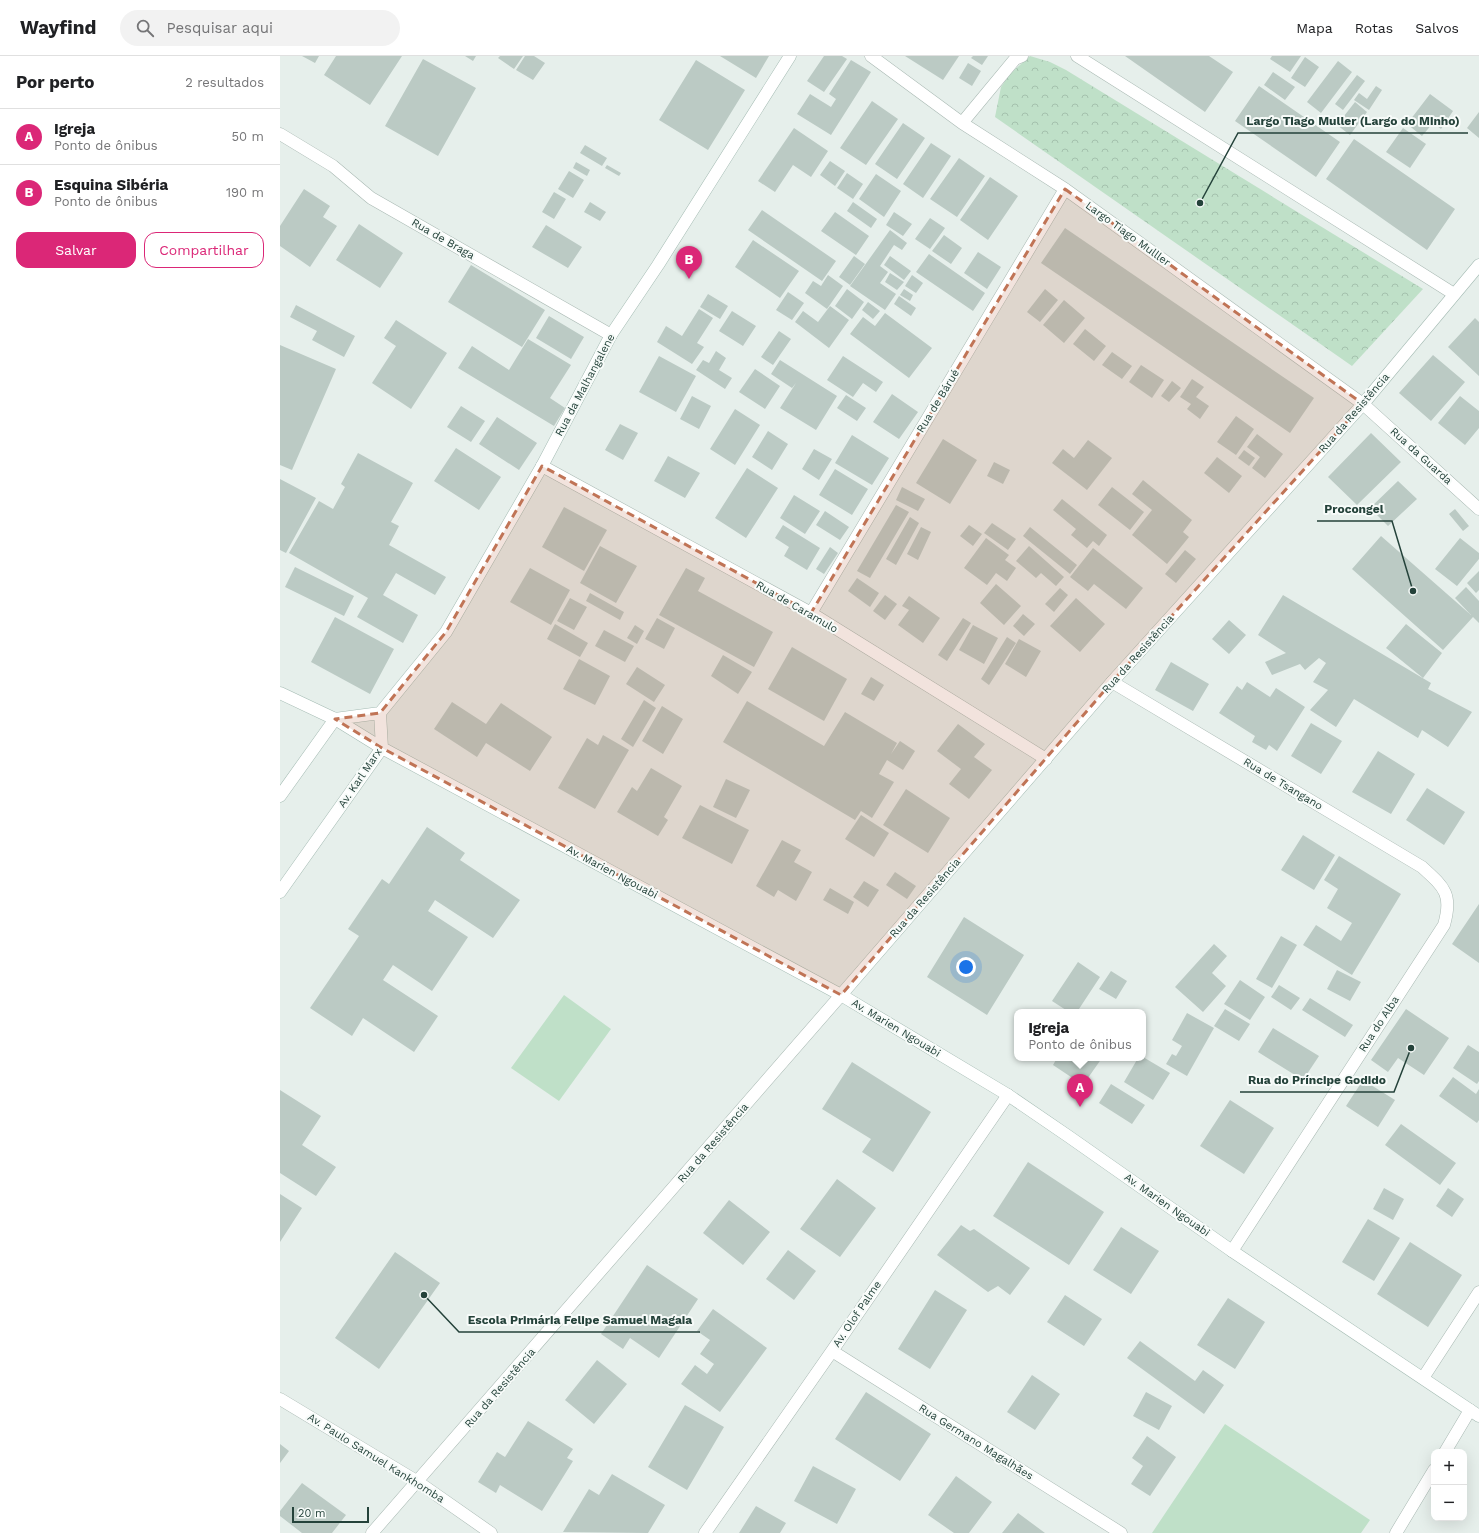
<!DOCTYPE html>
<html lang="pt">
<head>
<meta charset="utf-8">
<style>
	:root { --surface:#fff; --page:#f2f2f2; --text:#202124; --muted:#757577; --line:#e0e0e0; --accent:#db2777 }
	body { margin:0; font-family:"Work Sans",sans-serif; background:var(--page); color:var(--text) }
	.controls { position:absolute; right:12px; bottom:12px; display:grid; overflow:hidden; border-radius:8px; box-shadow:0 4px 16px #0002 }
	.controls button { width:36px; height:36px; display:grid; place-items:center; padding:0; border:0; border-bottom:1px solid var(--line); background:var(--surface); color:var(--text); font:20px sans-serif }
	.scale { position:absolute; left:12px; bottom:10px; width:77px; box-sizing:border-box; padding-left:4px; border:2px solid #24423a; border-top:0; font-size:11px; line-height:14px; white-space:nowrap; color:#24423a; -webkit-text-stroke:3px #f7fbf9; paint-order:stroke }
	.you { position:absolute; left:686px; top:911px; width:14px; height:14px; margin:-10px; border:3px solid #fff; border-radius:50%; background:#1a73e8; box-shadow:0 0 0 6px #1a73e833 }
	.badge { display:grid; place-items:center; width:26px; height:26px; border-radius:50%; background:var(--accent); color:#fff; font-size:13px; font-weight:700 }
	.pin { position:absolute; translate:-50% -33px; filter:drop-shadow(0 1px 2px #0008) }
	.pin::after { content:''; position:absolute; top:21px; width:14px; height:12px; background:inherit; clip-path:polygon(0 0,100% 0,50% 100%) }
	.popup { position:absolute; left:734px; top:953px; width:132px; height:52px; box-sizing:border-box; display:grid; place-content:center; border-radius:8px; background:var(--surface); filter:drop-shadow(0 1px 3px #0005); font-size:13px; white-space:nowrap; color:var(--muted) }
	.popup b { font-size:15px; color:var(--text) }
	.popup::after { content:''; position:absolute; left:50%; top:100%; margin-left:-8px; border:8px solid transparent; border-top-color:var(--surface) }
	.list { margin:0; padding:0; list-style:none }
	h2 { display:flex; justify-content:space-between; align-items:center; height:52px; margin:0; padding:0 16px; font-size:17px }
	h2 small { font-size:13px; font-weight:400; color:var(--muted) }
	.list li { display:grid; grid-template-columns:26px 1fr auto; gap:12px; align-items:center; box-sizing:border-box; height:56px; padding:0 16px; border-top:1px solid var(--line) }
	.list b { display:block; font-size:15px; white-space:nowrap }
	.list p { margin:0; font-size:13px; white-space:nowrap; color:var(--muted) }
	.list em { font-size:13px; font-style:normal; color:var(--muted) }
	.actions { display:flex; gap:8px; padding:12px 16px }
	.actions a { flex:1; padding:9px 0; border:1px solid var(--accent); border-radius:12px; text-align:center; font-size:14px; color:var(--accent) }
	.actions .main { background:var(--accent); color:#fff }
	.icon { flex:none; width:22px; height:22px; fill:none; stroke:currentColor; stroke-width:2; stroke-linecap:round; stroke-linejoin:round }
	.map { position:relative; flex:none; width:1199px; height:1477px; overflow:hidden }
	header { display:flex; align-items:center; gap:24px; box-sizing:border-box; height:56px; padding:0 20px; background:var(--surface); border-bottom:1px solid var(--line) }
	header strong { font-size:19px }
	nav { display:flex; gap:22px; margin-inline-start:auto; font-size:14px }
	.search { width:280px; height:36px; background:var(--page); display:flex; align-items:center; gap:10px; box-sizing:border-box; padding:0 14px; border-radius:22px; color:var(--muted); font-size:15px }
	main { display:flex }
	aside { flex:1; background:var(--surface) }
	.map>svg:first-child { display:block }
	.grass { fill:#bfe0c8 }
	.park { fill:url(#park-crowns) }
	.building { fill:#bbcac4 }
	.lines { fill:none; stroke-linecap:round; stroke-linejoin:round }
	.street-casing { stroke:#a8b8b2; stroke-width:13 }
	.secondary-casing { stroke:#a4bbb3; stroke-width:13 }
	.street { stroke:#fff; stroke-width:12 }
	.secondary { stroke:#fff; stroke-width:12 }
	.marked { fill:#c07456; fill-opacity:0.2; stroke:#c07456; stroke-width:3; stroke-dasharray:8 5; stroke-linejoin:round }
	.labels { text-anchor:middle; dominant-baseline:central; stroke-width:4; stroke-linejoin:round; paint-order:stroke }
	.street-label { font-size:11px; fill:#24423a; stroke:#f7fbf9 }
	.leader { fill:none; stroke:#24423a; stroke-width:1.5 }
	.callout-dot { fill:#24423a; stroke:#f7fbf9; stroke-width:1.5 }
	.callout-label { font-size:12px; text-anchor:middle; font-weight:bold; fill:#24423a; stroke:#f7fbf9; stroke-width:4; stroke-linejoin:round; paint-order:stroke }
</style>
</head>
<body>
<header>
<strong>Wayfind</strong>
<div class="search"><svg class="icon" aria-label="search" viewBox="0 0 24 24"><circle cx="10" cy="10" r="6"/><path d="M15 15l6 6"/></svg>Pesquisar aqui</div>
<nav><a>Mapa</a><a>Rotas</a><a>Salvos</a></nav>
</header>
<main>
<aside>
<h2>Por perto<small>2 resultados</small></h2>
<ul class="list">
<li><span class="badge">A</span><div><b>Igreja</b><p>Ponto de ônibus</p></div><em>50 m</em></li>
<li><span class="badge">B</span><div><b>Esquina Sibéria</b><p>Ponto de ônibus</p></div><em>190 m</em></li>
</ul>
<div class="actions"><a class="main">Salvar</a><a>Compartilhar</a></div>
</aside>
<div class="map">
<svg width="1199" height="1477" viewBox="0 0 1199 1477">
	<defs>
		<pattern id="park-crowns" width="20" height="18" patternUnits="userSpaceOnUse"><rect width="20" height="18" fill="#bfe0c8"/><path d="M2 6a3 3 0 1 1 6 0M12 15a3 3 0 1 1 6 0" fill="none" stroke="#a4c1ad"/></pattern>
	</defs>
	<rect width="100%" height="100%" fill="#e6efeb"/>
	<path class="grass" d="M284 939 331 973 279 1045 231 1012Z
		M945 1368 1090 1464 1081 1477H872Z"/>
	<path class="park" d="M750 0 770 6 786 14 1143 233 1072 310 715 61 721 31 730 18Z"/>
	<path class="building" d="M22 0H39L35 7Z
		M56 0H122L90 49 44 19Z
		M185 0H196L193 5Z
		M220 0H243L234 13 218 2Z
		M245 0H254L265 7 253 24 236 14Z
		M440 0H489L476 22Z
		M544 0H562L567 3 544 36 527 25Z
		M625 0H679L663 24Z
		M693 0H708L702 9 691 2Z
		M845 0H929L953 16 925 56Z
		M992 0H1021L1010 16 990 3Z
		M1025 1 1039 11 1025 31 1011 22Z
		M143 3 196 32 158 100 105 70Z
		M416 4 465 34 428 94 379 64Z
		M571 4 591 16 551 79 517 58 530 38 551 51 556 43 549 38Z
		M1058 5 1072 16 1041 57 1027 46Z
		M688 7 701 15 692 30 679 22Z
		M993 16 1015 31 1005 44 984 29Z
		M1077 19 1085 25 1063 54 1055 48Z
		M979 30 1060 86 1036 121 955 65Z
		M1096 30 1102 34 1089 54 1074 44 1079 37 1087 43Z
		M1150 38 1173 55 1161 73 1153 67 1142 80 1127 68Z
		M592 45 618 63 586 109 560 92Z
		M1075 46 1087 56 1070 79 1057 69Z
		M1199 56V82L1187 72Z
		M623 67 645 82 617 123 595 108Z
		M514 72 548 95 531 121 513 109 495 136 478 125Z
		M1123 72 1146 88 1130 112 1106 96Z
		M1074 83 1175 153 1147 194 1046 123Z
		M651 87 671 100 643 142 623 128Z
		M305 89 327 102 322 110 300 97Z
		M679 102 705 120 677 161 650 143Z
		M550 105 565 115 555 130 540 119Z
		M296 106 310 114 307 120 293 112Z
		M327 109 341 117 339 120 325 112Z
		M289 115 304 124 293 142 278 133Z
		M567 117 583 128 573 143 557 132Z
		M596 118 621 135 604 161 579 143Z
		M710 121 738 140 708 184 680 164Z
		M24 133 50 150 43 161 57 170 30 211 0 190V170Z
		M274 136 286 143 274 163 262 156Z
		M310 146 326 156 320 165 304 156Z
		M573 146 597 163 591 172 567 155Z
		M482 154 556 205 542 225 468 174Z
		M555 156 589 180 576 199 541 175Z
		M614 156 632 168 623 180 606 169Z
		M650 162 665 172 650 193 635 183Z
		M79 168 123 197 100 232 56 204Z
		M266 169 302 191 288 212 252 191Z
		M785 172 1034 342 1010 377 761 207Z
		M610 174 627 187 622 194 614 189 600 210 608 216 600 227 616 238 605 254 570 230Z
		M664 179 682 192 671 208 652 195Z
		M473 184 519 215 500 242 455 211Z
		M698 196 721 211 707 233 684 217Z
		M649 198 705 237 693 255 636 216Z
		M574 200 585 208 570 229 559 221Z
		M610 200 631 215 624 224 604 209Z
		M191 209 265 254 242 291 168 246Z
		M610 217 624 226 617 234 605 226Z
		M548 219 563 230 547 253 525 237 533 225 541 230Z
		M632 219 643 227 636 237 625 230Z
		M567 233 584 246 572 263 555 250Z
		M624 233 633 239 630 245 620 239Z
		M765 233 778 244 760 266 747 256Z
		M508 236 524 247 512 264 496 254Z
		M428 238 448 250 440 263 420 251Z
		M619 240 636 252 631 260 614 248Z
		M784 244 805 262 784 287 763 269Z
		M588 246 600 255 593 263 582 254Z
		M16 249 75 280 64 301 32 284 37 275 10 261Z
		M550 250 569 264 549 292 515 266 523 255 538 266Z
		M419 253 433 262 417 287 424 291 412 308 377 286 386 270 402 280Z
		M452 255 476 270 463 290 439 275Z
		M605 257 652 292 629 322 570 278 583 261 595 270Z
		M269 260 304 281 291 303 256 282Z
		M1195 262 1199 266V320L1168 291Z
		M116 264 167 297 131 353 92 327 116 290 104 282Z
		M805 273 826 290 814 305 793 288Z
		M499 275 511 283 493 309 481 301Z
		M248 283 291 309 270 342 285 352 274 370 178 312 192 290 229 314Z
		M0 289 56 313 12 414 0 409Z
		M436 295 446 302 439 314 452 322 445 333 416 314 423 304 429 307Z
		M832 296 852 310 842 323 822 309Z
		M1153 299 1185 326 1151 365 1119 337Z
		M379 300 416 320 396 356 359 336Z
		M563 300 603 326 596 336 583 327 573 341 547 324Z
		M500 304 557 340 536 374 500 352 516 327 512 332 491 318Z
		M861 309 884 324 872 342 849 326Z
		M475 313 500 330 485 353 459 336Z
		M912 323 924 331 916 341 929 350 920 363 907 353 911 348 900 341Z
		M892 325 901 332 889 346 881 340Z
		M612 338 638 356 619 383 593 366Z
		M566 339 586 352 577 365 557 352Z
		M412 340 431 350 419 373 400 363Z
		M1180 340 1199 355V372L1185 389 1158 367Z
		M181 350 205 365 191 386 167 371Z
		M455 353 480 369 455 409 430 393Z
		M956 360 974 373 956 399 937 386Z
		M217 361 257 387 239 414 199 388Z
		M340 368 358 377 343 404 325 394Z
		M488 375 508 388 492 414 472 401Z
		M1091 377 1121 406 1077 449 1048 421Z
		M977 378 1003 398 985 422 972 412 980 401 967 391Z
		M572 379 609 402 592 429 555 407Z
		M663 383 697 404 670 448 636 427Z
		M808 384 832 402 807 434 772 407 783 393 794 402Z
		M176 392 221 421 199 454 154 425Z
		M534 393 552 403 539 424 522 413Z
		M964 394 975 402 969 410 958 402Z
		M78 397 133 427 111 466 119 470 109 489 166 521 155 539 116 517 103 539 138 559 123 587 77 561 88 542 9 497 39 445 53 453 65 431 61 428Z
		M388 400 420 417 405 442 374 425Z
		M937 401 962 420 949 437 924 417Z
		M714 406 730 414 723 428 707 420Z
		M467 412 498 432 466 482 435 462Z
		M555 413 588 433 572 459 539 439Z
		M0 423 36 442 6 497 0 494Z
		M863 424 912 464 903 476 909 481 887 508 852 479 872 454 852 438Z
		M1118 425 1137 443 1108 470 1090 452Z
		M622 431 645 443 638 455 616 444Z
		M832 431 864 456 850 474 818 449Z
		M514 439 540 455 525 478 500 462Z
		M782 443 827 479 819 490 813 485 807 492 791 479 796 473 773 454Z
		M616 449 629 456 590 522 577 515Z
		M284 451 327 474 304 515 262 491Z
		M1175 453 1189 470 1183 475 1169 458Z
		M545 455 569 471 560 484 536 469Z
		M630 461 639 467 616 509 606 503Z
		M712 467 736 483 728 494 704 477Z
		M503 469 540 492 527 514 504 500 509 491 495 482Z
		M689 469 702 478 693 490 680 480Z
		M641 471 651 476 638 504 627 498Z
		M750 471 797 509 790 518 743 480Z
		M1101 480 1191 559 1175 542 1186 531 1199 545V567L1193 561 1163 594 1072 513Z
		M706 482 729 499 725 504 736 512 727 525 716 517 707 529 684 512Z
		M1180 482 1199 497V503L1177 530 1155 513Z
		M320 490 357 510 336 547 300 527Z
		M749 490 784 521 776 530 761 517 756 522 736 505Z
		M550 491 558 497 544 518 536 513Z
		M813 492 863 532 846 553 814 528 808 535 790 521Z
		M905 494 916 503 896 527 885 518Z
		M15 511 74 540 64 560 5 531Z
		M250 512 290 534 271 569 230 546Z
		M406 512 425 522 418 535 493 576 474 611 379 559Z
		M1199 515V534L1196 537 1187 527Z
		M577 522 599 537 590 551 568 535Z
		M716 528 741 550 724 569 700 547Z
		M780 532 788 539 774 556 765 548Z
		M310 537 344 556 340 564 306 545Z
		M605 539 617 548 605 564 593 555Z
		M1003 539 1151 627 1148 633 1192 656 1168 691 1142 674 1138 682 1074 643 1056 671 1030 654 1048 634 1033 626 1046 607 1039 602 1025 614 1020 608 992 619 985 606 1006 597 978 579Z
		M629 540 660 562 643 587 618 569 629 554 622 550Z
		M290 542 307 551 294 574 277 565Z
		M796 542 825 568 800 596 770 570Z
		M743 558 755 568 744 580 733 570Z
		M55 561 114 593 90 638 31 606Z
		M377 562 395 572 384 593 365 583Z
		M683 562 691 567 667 605 658 599Z
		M949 564 966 579 949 598 932 583Z
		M275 568 308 587 300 601 267 583Z
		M1126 568 1162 597 1143 622 1106 592Z
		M355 569 364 575 357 588 347 582Z
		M693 569 718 582 704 608 679 594Z
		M324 574 354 590 345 606 315 590Z
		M727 581 736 587 709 629 701 623Z
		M739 583 761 595 746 621 725 608Z
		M512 591 567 623 544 665 488 633Z
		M443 599 472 616 458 638 431 620Z
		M299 603 330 620 315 649 283 633Z
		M891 606 929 628 913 655 875 634Z
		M357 611 385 629 374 646 346 628Z
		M591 621 604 629 594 645 581 638Z
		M967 626 990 641 996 632 1025 651 997 695 989 689 986 694 972 686 975 680 939 657 957 630 962 634Z
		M364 644 376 652 353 691 341 683Z
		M467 645 544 690 565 656 617 687 611 698 620 685 635 695 623 714 607 704 599 718 614 726 592 762 581 755 575 764 443 686Z
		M172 646 206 668 221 647 272 681 250 715 206 687 197 701 154 673Z
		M382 650 403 663 383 698 362 685Z
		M1031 667 1062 685 1041 718 1011 700Z
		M678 668 705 688 694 701 712 714 689 743 669 728 681 713 657 695Z
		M323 679 349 694 315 753 278 732 307 682 318 689Z
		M1098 695 1135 718 1111 758 1072 736Z
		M371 712 402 730 384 761 388 764 378 780 337 756 352 731 357 735Z
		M446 723 470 734 456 762 433 751Z
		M1147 732 1185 756 1164 789 1126 764Z
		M626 733 670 762 648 797 603 769Z
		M420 749 469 774 452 808 402 782Z
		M581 759 609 777 594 801 565 783Z
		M147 771 185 797 180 804 240 844 213 882 155 844 148 855 188 881 152 935 113 909 103 924 158 960 134 996 83 962 72 980 30 952 79 880 68 873 102 823 109 828Z
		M1023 779 1055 799 1034 834 1001 814Z
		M502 784 521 794 514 806 532 816 516 845 498 834 494 841 476 830Z
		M1059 800 1121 838 1072 919 1023 889 1036 869 1061 885 1072 867 1047 852 1058 833 1044 824Z
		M615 816 636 830 627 843 606 829Z
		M584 825 599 834 588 851 573 841Z
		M550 832 574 846 568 858 543 844Z
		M1199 848V907L1172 888Z
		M684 861 744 899 707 959 647 921Z
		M1001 880 1017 889 992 932 976 923Z
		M934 888 947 900 932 917 946 930 923 956 895 931Z
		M798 906 820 921 797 956H789L772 945Z
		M1057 914 1081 926 1070 945 1047 933Z
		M831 915 847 925 836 943 819 933Z
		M960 924 985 941 970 964 944 948Z
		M999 929 1020 942 1011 954 991 941Z
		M1030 942 1073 969 1065 981 1022 954Z
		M945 953 970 968 959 985 934 970Z
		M1126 953 1169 982 1144 1019 1118 1002 1108 1016 1091 1004Z
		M907 957 934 972 907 1020 886 1008 892 998 896 1000 902 990 892 984Z
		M993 972 1039 1000 1023 1024 978 996Z
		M1188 989 1199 996V1025L1197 1028 1173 1012Z
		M863 1001 890 1017 873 1044 844 1026 858 1002Z
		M777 1002H822L803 1029 773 1009Z
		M572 1006 651 1056 613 1116 582 1096 591 1083 542 1053Z
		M1173 1021 1196 1038 1199 1033V1064L1197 1067 1159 1040Z
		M1083 1024 1115 1044 1098 1071 1066 1050Z
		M831 1028 865 1049 852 1068 819 1047Z
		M0 1034 41 1060 22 1089 56 1111 36 1140 0 1117Z
		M950 1044 994 1072 964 1118 920 1090Z
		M1121 1068 1176 1107 1160 1129 1105 1089Z
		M748 1106 824 1156 789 1209 713 1160Z
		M557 1123 596 1152 560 1201 520 1173Z
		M1104 1132 1124 1143 1113 1164 1093 1153Z
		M1168 1132 1184 1143 1172 1161 1156 1150Z
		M0 1138 22 1152 0 1186Z
		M449 1144 490 1176 463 1209 423 1177Z
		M1088 1163 1120 1182 1094 1225 1062 1206Z
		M681 1169 690 1175 694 1173 750 1212 730 1239 718 1230 708 1236 657 1199Z
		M841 1171 879 1195 851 1238 813 1214Z
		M1130 1186 1182 1219 1148 1271 1097 1238Z
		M508 1194 536 1215 514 1244 486 1223Z
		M115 1196 160 1227 99 1313 55 1282Z
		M367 1209 418 1243 379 1302 350 1282 343 1293 321 1278Z
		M655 1234 687 1254 650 1313 618 1293Z
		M785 1239 822 1263 804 1290 767 1266Z
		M948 1242 985 1266 955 1313 917 1289Z
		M433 1253 487 1292 440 1356 401 1328 415 1309 427 1318 434 1308 420 1298 430 1284 417 1275Z
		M860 1285 915 1325 923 1314 944 1329 924 1358 847 1302Z
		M317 1304 347 1328 314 1368 285 1344Z
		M752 1319 780 1338 755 1374 727 1356Z
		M586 1336 651 1378 620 1425 555 1383Z
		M866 1336 892 1350 879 1374 853 1360Z
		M405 1349 444 1371 407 1434 368 1411Z
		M248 1365 293 1393 287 1402 293 1405 262 1455 220 1429 216 1437 198 1426 217 1396 225 1401Z
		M867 1380 896 1401 870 1440 851 1428 863 1410 852 1402Z
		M0 1388 9 1395 0 1407Z
		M533 1410 576 1433 557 1468 514 1445Z
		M332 1418 385 1449 368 1477 283 1476 309 1433 319 1439Z
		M676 1420 712 1446 689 1477H674L648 1459Z
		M22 1427 66 1459 52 1477H22L0 1460V1455Z
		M476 1450 506 1467 500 1477H459Z
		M738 1457 765 1477H722Z"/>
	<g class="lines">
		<g class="street-casing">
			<path id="street" d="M591 0 682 67 785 133 1083 348 1199 453
				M797 0 1174 238
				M682 67 735 3 742 0
				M0 78 53 110 91 142 331 279
				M262 410 531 557 766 703
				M531 557 785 133
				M832 626 1142 811C1164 831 1173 838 1164 869L952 1195
				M552 1295 841 1477
				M1143 1322 1199 1236
				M0 1343 138 1426 211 1477
				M1165 1396 1190 1354
				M92 1477 561 939
				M425 1477 552 1295 728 1039
				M1116 1477 1154 1414"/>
		</g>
		<g class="secondary-casing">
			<path id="secondary" d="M0 637 55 663 102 692 561 939 728 1039 788 1080 952 1195 1199 1360
				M100 657 166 576 262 410 331 279 378 209 510 0
				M0 740 55 663 100 657
				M0 836 102 692 100 657
				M561 939 832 626 1083 348 1199 209"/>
		</g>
		<use href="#street" class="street"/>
		<use href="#secondary" class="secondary"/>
	</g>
	<path class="marked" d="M785 133 1083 348 832 626 561 939 102 692 55 663 100 657 166 576 262 410 531 557Z"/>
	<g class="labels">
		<g class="street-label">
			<text transform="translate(848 178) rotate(36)">Largo Tiago Mulller</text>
			<text transform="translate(163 183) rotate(30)">Rua de Braga</text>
			<text transform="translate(305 329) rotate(-62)">Rua da Malhangalene</text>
			<text transform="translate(658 345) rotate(-59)">Rua de Bárué</text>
			<text transform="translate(1074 357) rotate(-49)">Rua da Resistência</text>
			<text transform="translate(1141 400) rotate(42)">Rua da Guarda</text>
			<text transform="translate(517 551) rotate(30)">Rua de Caramulo</text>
			<text transform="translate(858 598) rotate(-48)">Rua da Resistência</text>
			<text transform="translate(80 722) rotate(-56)">Av. Karl Marx</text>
			<text transform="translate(1003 728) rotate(31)">Rua de Tsangano</text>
			<text transform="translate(332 816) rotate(28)">Av. Marien Ngouabi</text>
			<text transform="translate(645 842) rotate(-49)">Rua da Resistência</text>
			<text transform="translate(1099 968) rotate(-57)">Rua do Alba</text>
			<text transform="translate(616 972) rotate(31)">Av. Marien Ngouabi</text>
			<text transform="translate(433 1087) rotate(-49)">Rua da Resistência</text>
			<text transform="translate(887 1149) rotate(35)">Av. Marien Ngouabi</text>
			<text transform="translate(577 1258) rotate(-56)">Av. Olof Palme</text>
			<text transform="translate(220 1332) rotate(-49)">Rua da Resistência</text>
			<text transform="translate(696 1386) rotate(32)">Rua Germano Magalhães</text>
			<text transform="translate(96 1402) rotate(32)">Av. Paulo Samuel Kankhomba</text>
		</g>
	</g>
	<path class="leader" d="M920 147L958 77H1188M1133 535L1112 465H1037M1131 992L1114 1036H960M144 1239L179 1276H420"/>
	<g class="callout-dot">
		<circle cx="920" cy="147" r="4"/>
		<circle cx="1133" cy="535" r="4"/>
		<circle cx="1131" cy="992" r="4"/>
		<circle cx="144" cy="1239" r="4"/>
	</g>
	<g class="callout-label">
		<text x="1073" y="69">Largo Tiago Muller (Largo do Minho)</text>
		<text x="1074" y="457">Procongel</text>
		<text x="1037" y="1028">Rua do Príncipe Godido</text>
		<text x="300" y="1268">Escola Primária Felipe Samuel Magaia</text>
	</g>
</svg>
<div class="controls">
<button>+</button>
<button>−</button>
</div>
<div class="scale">20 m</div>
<div class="you"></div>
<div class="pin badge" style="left:800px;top:1051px">A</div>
<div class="popup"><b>Igreja</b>Ponto de ônibus</div>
<div class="pin badge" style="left:409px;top:223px">B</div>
</div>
</main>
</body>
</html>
